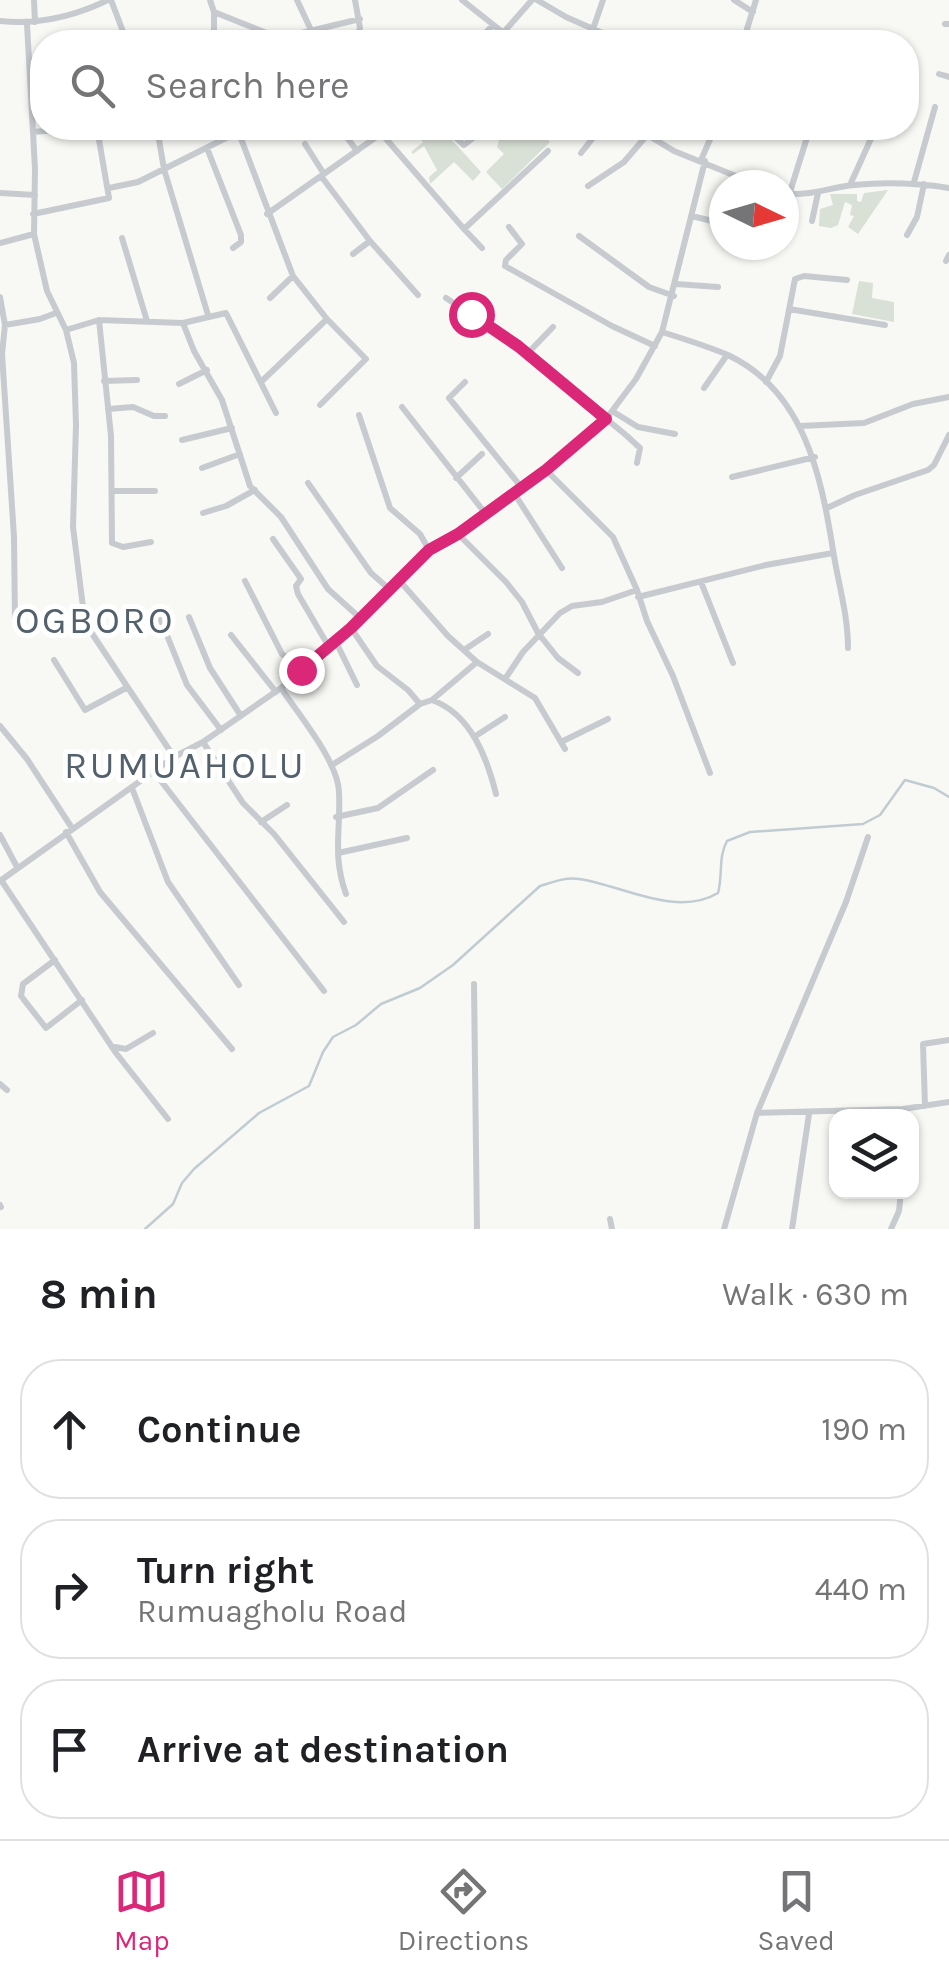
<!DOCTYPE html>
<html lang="en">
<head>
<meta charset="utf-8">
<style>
	:root { --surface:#fff; --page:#f2f2f2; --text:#202124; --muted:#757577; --line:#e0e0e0; --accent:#db2777 }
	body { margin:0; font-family:Karla,sans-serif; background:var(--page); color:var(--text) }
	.controls { position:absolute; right:30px; bottom:30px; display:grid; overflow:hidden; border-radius:20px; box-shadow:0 2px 8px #0004 }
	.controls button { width:90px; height:90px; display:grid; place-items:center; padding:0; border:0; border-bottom:2px solid var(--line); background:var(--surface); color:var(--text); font:50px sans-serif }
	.compass { position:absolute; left:709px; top:170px; width:90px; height:90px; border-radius:50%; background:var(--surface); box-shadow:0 2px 8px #0004; rotate:95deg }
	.stop { position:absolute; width:30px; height:30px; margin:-22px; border:8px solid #db2777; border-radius:50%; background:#fff }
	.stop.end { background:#db2777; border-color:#fff; box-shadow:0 2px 10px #0008 }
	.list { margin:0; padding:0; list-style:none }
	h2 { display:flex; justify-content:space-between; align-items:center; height:130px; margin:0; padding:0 40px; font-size:42px }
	h2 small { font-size:32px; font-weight:400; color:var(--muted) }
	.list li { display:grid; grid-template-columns:65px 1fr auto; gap:30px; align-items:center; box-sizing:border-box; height:140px; margin:0 20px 20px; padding:0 20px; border:2px solid var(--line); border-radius:40px }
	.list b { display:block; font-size:38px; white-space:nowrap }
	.list p { margin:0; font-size:32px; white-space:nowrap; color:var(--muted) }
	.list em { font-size:32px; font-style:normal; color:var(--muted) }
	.icon { flex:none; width:55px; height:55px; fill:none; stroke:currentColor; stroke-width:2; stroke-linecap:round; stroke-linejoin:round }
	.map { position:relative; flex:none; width:949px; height:1229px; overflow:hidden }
	.search { position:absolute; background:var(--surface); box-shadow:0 2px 8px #0004; left:30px; right:30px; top:30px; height:110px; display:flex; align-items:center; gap:25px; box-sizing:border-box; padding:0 35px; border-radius:40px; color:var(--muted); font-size:38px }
	.sheet { height:610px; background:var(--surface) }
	nav { display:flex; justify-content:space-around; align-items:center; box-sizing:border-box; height:140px; border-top:2px solid var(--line); background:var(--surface); font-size:28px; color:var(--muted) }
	nav a { display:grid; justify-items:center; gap:5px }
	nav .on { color:var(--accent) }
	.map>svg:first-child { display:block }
	.green { fill:#d9e0d5 }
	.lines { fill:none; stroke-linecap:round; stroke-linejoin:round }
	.stream { stroke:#c0ccd1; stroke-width:2.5 }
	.street { stroke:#c7cbcf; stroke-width:6 }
	.route { stroke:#db2777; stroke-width:12 }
	.labels { text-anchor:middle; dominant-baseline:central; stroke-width:10; stroke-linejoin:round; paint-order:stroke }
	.quarter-label { font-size:38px; letter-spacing:2.5px; fill:#53616d; stroke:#fff }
</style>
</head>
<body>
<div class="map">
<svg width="949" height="1229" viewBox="0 0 949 1229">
	<rect width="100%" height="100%" fill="#f8f8f5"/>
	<path class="green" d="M412 128H441L481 172 473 181 454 162 430 184 429 177 437 170 424 146 413 154 411 152 423 142Z
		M508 128 520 130 536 128 550 142 502 189 486 172 504 154 497 147 501 134Z
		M888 190 858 234 848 227 854 216 850 215 852 205 845 202 838 225 831 228 819 226 820 209 833 205 830 194H857V201L861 202 864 193Z
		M859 281 873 283 872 298 894 302V322L852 314Z"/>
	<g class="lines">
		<path class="stream" d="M145 1229 173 1204 182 1183 194 1169 259 1113 309 1086 323 1052 333 1037 356 1025 381 1004 420 988 453 965 540 886C553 882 565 877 579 879 622 885 676 918 718 893 723 875 718 857 727 841L750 832 863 824 880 815 905 780 934 788 949 797"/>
		<path class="street" d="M34 0 35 22
			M111 0 127 42
			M210 0 214 12V42
			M297 0 311 30
			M355 0 360 28 355 42
			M462 0 515 42
			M537 0 566 17 623 42
			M734 0 753 12
			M214 12 269 34 289 36 360 19
			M0 21C39 25 73 17 108 0
			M27 24 35 169 34 234 47 291 66 330 74 363 76 425 73 527 85 623 174 757
			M945 24H949
			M593 29 603 0
			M503 33 532 0
			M477 42 493 25
			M743 42 756 0
			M939 74 949 77
			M157 128 164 169 208 315
			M237 128 293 276 327 319 366 359 320 405
			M340 128 357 151
			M445 128 464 145 486 128
			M636 128 674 151 758 185
			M33 132 80 128
			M381 133 464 229 548 151
			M305 144 324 174
			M207 148 241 235V242L233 248
			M581 153 601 128
			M701 160 715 128
			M321 176 370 241 418 295
			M914 182 935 107
			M850 185 874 132
			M588 186 624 162 647 135
			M109 188 138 182 238 132
			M0 193 35 195
			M784 193C809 197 830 187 854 185 886 182 917 183 949 188
			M789 195 810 128
			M33 214 109 198 98 134 93 128
			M267 214 389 128
			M692 216 724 224
			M812 221 818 193
			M509 227 522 244 506 260 505 266 612 326 655 346
			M464 229 482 248
			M907 235 917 217 924 184
			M579 236 649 287 674 296
			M122 238 147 321
			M0 243 34 234
			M353 254 370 241
			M946 261 949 255
			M676 284 718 287
			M0 297 5 325 2 354 14 537 15 621
			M270 298 293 276
			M446 298 518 346 627 436 640 448 637 463
			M789 309 885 325
			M99 320 111 436 112 543 123 547 151 542
			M183 323 194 351 222 400 250 486 281 517 328 589 359 617
			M5 325 40 319 56 313
			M66 330 99 320 183 323 226 313 276 413
			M662 332C684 339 707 346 728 355 804 391 821 475 833 550 838 583 848 614 848 648
			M527 354 553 327
			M104 381 137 380
			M262 381 327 319
			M465 382 449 398 522 488
			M766 382 780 356 795 279 804 276 847 280
			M179 384 207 370
			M704 388 727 355
			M402 407 485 513
			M108 409 133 407 154 416H165
			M612 411 638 427 675 434
			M359 415 390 508 420 534 429 550
			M800 426 864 423 913 404 949 397
			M182 440 232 428
			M202 468 240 454
			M546 470 613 537 637 590 647 621 673 676 710 773
			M732 477 815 457
			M456 478 482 454
			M308 483 371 573 388 588
			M113 491H155
			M514 493 562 568
			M827 508 855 495 928 470 934 465 949 435
			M203 513 226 506 255 490
			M458 534 506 582 522 602 538 633 558 658 578 673
			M273 539 301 579 296 586 298 594 329 647
			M398 579 448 636 477 662 535 698 565 749
			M245 581 282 654 301 669
			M701 582 733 663
			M638 597 766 565 833 553
			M158 613 187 685 221 730
			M189 617 210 668 241 716
			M351 628 377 666 408 690 420 704
			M231 635 276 692
			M336 642 357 685
			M464 650 488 634
			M54 660 85 710 126 688
			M505 679 523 652 560 613 572 606 602 602 637 590
			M281 688C298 714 338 761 339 792 341 831 332 855 346 894
			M432 700 477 662
			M0 726 27 759 72 828
			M474 737 505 717
			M203 742 243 803 274 834 344 922
			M561 742 608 719
			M332 765 378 736 420 704 432 700C471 714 487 758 496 794
			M154 772 324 991
			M132 788 168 882 239 985
			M336 817 378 808 433 770
			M261 822 287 805
			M66 832 100 892 232 1049
			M0 835 17 867
			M338 853 407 838
			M1 880 116 1053 168 1119
			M0 881 174 757 203 742 281 688 351 628 429 550 458 534 546 470 606 419 636 379 662 332 705 161
			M55 960 23 984 21 996 46 1028 82 1000
			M474 984 477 1229
			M115 1047 126 1049 153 1033
			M0 1084 7 1090
			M925 1106 923 1044 949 1040
			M757 1113 903 1109 949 1102
			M0 1205 1 1207
			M610 1219 612 1229
			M724 1229 757 1113 846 902 868 837
			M792 1229 809 1114
			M891 1229 899 1211 901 1192"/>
	</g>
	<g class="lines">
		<path class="route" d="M301 670 351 628 429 550 458 534 546 470 606 419 518 346 471 314"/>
	</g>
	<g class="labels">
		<g class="quarter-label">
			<text x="95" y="620">OGBORO</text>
			<text x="185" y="765">RUMUAHOLU</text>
		</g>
	</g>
</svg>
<div class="controls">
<button><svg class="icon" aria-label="layers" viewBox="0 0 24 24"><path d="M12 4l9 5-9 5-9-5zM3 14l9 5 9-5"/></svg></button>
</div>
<svg class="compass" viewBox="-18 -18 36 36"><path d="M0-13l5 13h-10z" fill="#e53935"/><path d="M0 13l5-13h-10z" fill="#757577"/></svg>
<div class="stop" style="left:471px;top:314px"></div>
<div class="stop end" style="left:301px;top:670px"></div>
<div class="search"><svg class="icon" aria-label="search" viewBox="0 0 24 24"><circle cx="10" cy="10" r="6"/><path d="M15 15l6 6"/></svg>Search here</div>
</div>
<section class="sheet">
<h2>8 min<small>Walk · 630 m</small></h2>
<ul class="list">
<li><svg class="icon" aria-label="ahead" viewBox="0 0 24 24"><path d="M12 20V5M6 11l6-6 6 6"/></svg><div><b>Continue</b></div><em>190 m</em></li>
<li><svg class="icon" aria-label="right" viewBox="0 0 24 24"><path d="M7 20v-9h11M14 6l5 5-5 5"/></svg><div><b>Turn right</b><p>Rumuagholu Road</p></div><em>440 m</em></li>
<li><svg class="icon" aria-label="arrive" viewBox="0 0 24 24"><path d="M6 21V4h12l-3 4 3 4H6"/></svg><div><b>Arrive at destination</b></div></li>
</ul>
</section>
<nav>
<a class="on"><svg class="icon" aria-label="map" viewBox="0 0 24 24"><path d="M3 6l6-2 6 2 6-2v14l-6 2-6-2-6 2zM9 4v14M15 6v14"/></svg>Map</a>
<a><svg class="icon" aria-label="directions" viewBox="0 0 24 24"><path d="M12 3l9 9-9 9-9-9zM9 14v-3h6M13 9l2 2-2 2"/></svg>Directions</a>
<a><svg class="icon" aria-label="saved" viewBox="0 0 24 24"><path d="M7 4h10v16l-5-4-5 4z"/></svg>Saved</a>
</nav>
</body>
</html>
